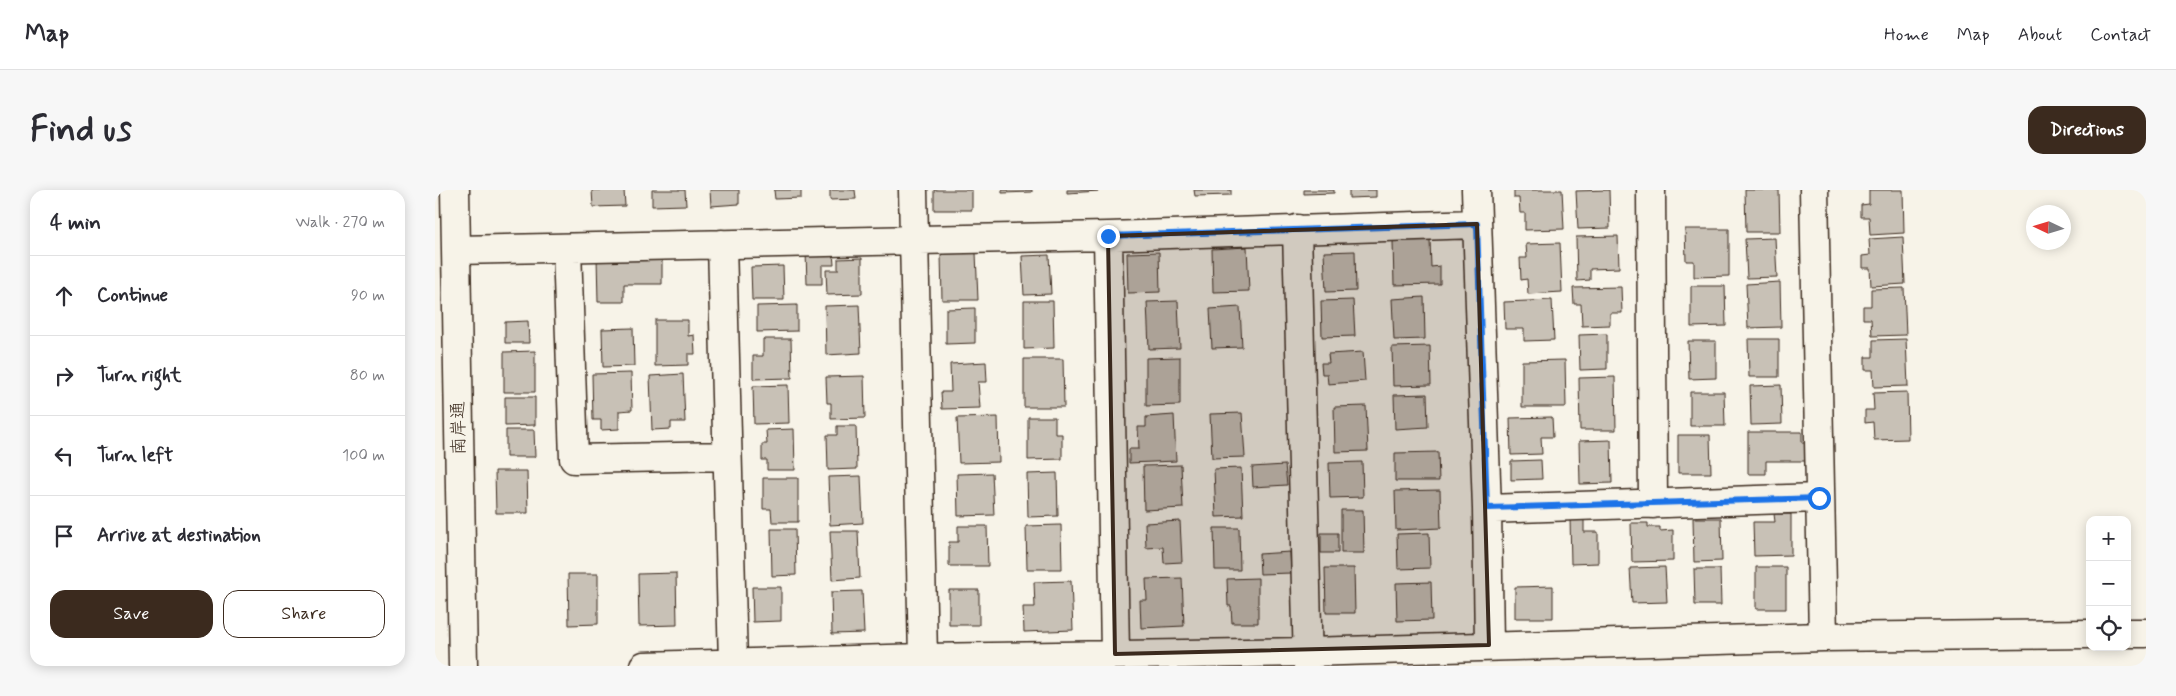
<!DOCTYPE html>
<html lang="en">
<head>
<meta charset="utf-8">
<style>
	:root { --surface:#fff; --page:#f7f7f7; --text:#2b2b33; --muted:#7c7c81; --line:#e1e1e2; --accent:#3b2a1e }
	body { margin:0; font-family:Mynerve,"Klee One",sans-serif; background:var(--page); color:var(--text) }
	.controls { position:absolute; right:15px; bottom:15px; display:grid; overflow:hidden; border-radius:10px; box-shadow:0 2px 12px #0003 }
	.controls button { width:45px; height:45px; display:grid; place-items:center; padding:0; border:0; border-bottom:1px solid var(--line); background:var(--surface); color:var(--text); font:25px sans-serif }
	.compass { position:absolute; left:1591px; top:15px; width:45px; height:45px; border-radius:50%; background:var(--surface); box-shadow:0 2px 12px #0003; rotate:274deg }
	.stop { position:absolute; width:15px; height:15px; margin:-11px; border:4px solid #1a73e8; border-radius:50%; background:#fff }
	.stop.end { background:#1a73e8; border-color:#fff; box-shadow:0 1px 5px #0008 }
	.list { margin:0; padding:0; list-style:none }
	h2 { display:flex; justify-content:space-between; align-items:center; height:65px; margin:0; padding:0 20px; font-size:21px }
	h2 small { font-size:16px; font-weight:400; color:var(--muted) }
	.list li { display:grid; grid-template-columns:32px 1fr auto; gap:15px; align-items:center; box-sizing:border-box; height:80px; padding:0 20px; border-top:1px solid var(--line) }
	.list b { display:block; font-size:19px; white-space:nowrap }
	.list em { font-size:16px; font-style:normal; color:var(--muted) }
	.actions { display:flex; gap:10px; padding:15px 20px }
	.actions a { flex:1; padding:11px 0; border:1px solid var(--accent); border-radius:15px; text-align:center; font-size:18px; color:var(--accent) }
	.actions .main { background:var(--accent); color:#fff }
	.icon { flex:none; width:28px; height:28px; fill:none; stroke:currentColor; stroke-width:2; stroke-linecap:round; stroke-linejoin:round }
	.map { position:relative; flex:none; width:1711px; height:476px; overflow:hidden; border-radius:15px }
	header { display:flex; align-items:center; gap:30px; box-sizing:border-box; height:70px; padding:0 25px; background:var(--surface); border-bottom:1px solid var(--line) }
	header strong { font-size:24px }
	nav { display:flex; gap:28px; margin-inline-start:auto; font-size:18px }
	.intro { display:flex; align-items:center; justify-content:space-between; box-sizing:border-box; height:120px; padding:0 30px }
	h1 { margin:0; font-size:35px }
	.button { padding:12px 22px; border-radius:15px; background:var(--accent); color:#fff; font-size:18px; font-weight:700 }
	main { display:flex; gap:30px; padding:0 30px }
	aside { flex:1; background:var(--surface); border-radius:15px; box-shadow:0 2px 12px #0003 }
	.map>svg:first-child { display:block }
	.building { fill:#c8c1b6; stroke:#3b2a1e }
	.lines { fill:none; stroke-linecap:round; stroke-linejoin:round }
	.minor-casing { stroke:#3b2a1e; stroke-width:31 }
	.major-casing { stroke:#3b2a1e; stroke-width:31 }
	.minor { stroke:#f7f3e8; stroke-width:28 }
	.major { stroke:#f7f3e8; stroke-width:28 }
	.route { stroke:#1a73e8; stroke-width:6 }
	.marked { fill:#3b2a1e; fill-opacity:0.2; stroke:#3b2a1e; stroke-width:4; stroke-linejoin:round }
	.labels { text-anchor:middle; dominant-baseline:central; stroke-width:4.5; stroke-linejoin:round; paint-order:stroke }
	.street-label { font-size:18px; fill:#3b2a1e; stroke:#f7f3e8 }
</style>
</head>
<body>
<header>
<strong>Map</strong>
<nav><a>Home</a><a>Map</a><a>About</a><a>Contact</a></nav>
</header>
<div class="intro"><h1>Find us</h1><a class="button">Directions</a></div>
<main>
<aside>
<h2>4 min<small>Walk · 270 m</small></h2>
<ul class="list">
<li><svg class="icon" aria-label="ahead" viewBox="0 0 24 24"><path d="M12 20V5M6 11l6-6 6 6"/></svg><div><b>Continue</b></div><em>90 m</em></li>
<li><svg class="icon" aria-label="right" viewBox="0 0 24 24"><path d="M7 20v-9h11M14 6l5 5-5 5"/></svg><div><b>Turn right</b></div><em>80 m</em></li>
<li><svg class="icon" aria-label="left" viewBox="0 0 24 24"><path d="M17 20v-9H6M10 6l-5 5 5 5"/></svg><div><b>Turn left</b></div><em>100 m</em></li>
<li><svg class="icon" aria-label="arrive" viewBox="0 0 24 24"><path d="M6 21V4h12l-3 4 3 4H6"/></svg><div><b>Arrive at destination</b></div></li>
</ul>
<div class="actions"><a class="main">Save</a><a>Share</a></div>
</aside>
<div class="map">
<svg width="1711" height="476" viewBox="0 0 1711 476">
	<rect width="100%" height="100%" fill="#f7f3e8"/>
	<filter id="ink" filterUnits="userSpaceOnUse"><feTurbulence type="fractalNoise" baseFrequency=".02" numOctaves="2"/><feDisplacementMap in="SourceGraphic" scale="10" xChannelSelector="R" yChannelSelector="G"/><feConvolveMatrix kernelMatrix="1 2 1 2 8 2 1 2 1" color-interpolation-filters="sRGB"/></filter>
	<g filter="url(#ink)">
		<path class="building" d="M157 0H189L190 16 158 17Z
			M217 0H250L251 15 217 16Z
			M275 0H304V14L276 16Z
			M339 0H366V8L340 9Z
			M395 0H420L421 9 395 10Z
			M499 0H537V20H499Z
			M567 0H597V2L567 3Z
			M632 0H664V1L632 3Z
			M759 0H796V5L760 6Z
			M869 0H899V3L869 4Z
			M914 0H941V7L914 8Z
			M1079 0H1127L1129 39 1090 40V23H1085L1084 8H1079Z
			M1174 0 1175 38 1143 39 1141 1Z
			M1310 0H1344L1345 42H1311Z
			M1434 0H1468L1469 43 1435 45 1434 27H1426V15L1434 14Z
			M1250 39H1294V86L1259 87V71H1251Z
			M1183 46 1184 78 1155 79V90L1142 91 1141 47Z
			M1468 47 1470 94 1436 96 1435 78H1427V66L1435 65 1434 49Z
			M1340 48 1342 87 1312 88 1310 49Z
			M995 50 996 77 1005 76V94L959 95 958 51Z
			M1125 53 1127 102 1093 104 1092 89 1086 90 1085 68H1092L1091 54Z
			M812 57 814 101 778 102 777 59Z
			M920 61 921 101 891 102 889 62Z
			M371 62H398L399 75H387V94H372Z
			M724 62 725 102 693 103 692 63Z
			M541 63 543 110H507L506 64Z
			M614 65 616 104 589 105 587 66Z
			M162 67H227V94H189V112H163Z
			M427 68V104L392 105 391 80H403V69Z
			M348 76 349 110H317L316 77Z
			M1345 92 1346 137 1313 138 1311 94Z
			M1256 96H1290L1291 136 1256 137Z
			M1186 97 1187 123H1175V135L1147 136 1146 114H1139L1138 98Z
			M1469 98 1471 145 1437 146 1436 129H1428V116H1436V99Z
			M989 107 990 149 959 150 957 109Z
			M918 110 920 146 887 147 886 111Z
			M1117 110 1119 150 1089 151V139H1070L1069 112Z
			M589 111H618L619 158 589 159Z
			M743 111 745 158 714 159 712 112Z
			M362 115V141L322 142V116Z
			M424 115 426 163 391 165 390 116Z
			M805 117 807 157 777 158 775 119Z
			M540 118V153L511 154V119Z
			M220 130H253V146L259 145 260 164H253V175L220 176Z
			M93 131 94 153H70V132Z
			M198 138 199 176 168 177 167 139Z
			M1172 144V179L1145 180 1144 145Z
			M328 149H356L357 188 318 189V166H328Z
			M1313 149H1344V187H1314Z
			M1471 149 1473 196 1439 197 1438 180H1430V167H1438V150Z
			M1253 151H1281V188L1254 189Z
			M995 156 996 195 958 196 957 157Z
			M100 161V202H69V162Z
			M928 162 930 191 893 194 892 184H887L886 173H894L893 164Z
			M745 167V215L711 216V168Z
			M589 169H628L629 217H589Z
			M1130 170 1131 217H1087V171Z
			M551 172 552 192H543L545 218 507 219 506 202H516L515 174Z
			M196 183 197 220 184 221V239L166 240V230H158L157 184Z
			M248 184 250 232H236V239L217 240 215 186Z
			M429 186 430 228 396 229V213H392L391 187Z
			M1180 187 1181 240H1145L1144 188Z
			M353 195 354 233 319 234 318 196Z
			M1346 195 1347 234 1316 235 1315 196Z
			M1255 202H1289L1290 236H1255Z
			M1472 202 1473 249 1439 250 1438 232 1430 233V220H1439L1438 203Z
			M992 204 993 237 960 239 959 205Z
			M70 207H100V235L70 236Z
			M931 216 933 261 900 262 899 217Z
			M807 223 810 267 777 268 775 224Z
			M739 225 741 271 694 273V259H704L703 237H711V227Z
			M563 227 564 272 524 273 522 228Z
			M593 227H620V244H627V269L593 270Z
			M1117 227 1118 247H1106L1107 264 1076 265 1075 228Z
			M402 236H421L422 279 393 280 392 245H402Z
			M359 239 360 280H332V270H327V254H332L331 240Z
			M71 240H99L100 267H71Z
			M1313 242H1367V253H1372V271H1331V284H1313Z
			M1243 245H1275L1276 283H1243Z
			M1176 250 1177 293 1145 294 1144 251Z
			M1003 262 1004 291H960V263Z
			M1106 270 1107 289 1076 290V271Z
			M927 272 928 307 895 308 894 273Z
			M746 275 748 318 709 320 708 276Z
			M850 275 852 295 818 297 817 277Z
			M806 278 808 326 781 327 779 279Z
			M60 281H92L93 323H61Z
			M557 283 559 325 523 326 522 284Z
			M622 283 623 326 593 327 592 284Z
			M426 286 428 333 395 335 393 287Z
			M328 288H363V332H337L336 319H328Z
			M1005 300 1006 338 961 340 960 301Z
			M906 320H928L929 363H906Z
			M1339 324H1356V365L1319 366 1318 332H1340Z
			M1149 326V342H1163V373L1136 374 1135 327Z
			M1258 328H1286L1287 371 1259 372Z
			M745 331 747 372 729 373 728 357 711 358 710 333Z
			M1196 333H1213V337H1225V341L1238 340V371L1197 372Z
			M626 335 627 379H592L591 336Z
			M523 336H552L553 376H514V352H523Z
			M779 338H804L805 380H780Z
			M336 339H360L361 385 337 386Z
			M395 341H423L425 388 397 390Z
			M886 343H903V363H886Z
			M994 343 995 378 963 379 962 344Z
			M855 362 856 383 825 384 824 364Z
			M1230 377 1232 412 1197 413 1195 378Z
			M1321 377H1351V419H1321Z
			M890 378H919L920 423H891Z
			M1259 379H1285L1286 415H1260Z
			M241 383 242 435 204 436 203 384Z
			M133 384H163V434L134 435Z
			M747 388 749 436 706 438 705 410H712L711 389Z
			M823 388V433H797L796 416H793L792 389Z
			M636 391 638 440 589 442 588 417H600L599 392Z
			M996 392 997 430 962 431 961 393Z
			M1118 396V428H1080V397Z
			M317 397H346V431L318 432Z
			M514 400H544V435H514Z
			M427 401 429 443 397 444 396 402Z"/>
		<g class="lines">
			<g class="minor-casing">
				<path id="minor" d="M478 0 488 468
					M1041 0 1052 319 1054 455
					M1216 0 1218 314
					M1379 0 1388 447
					M862 39 873 476
					M673 46 680 464
					M287 54 298 473
					M132 58 139 269 292 266
					M22 60 673 46 1042 34
					M1052 319 1384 308
					M1692 443H1711
					M209 476 488 468 873 462 1388 447 1655 444"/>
			</g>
			<g class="major-casing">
				<path id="major" d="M20 0 28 476"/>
			</g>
			<use href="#minor" class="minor"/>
			<use href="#major" class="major"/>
		</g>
	</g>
	<g class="lines" filter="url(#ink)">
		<path class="route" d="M673 46 1042 34 1052 318 1384 308"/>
	</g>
	<path class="marked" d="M1042 34 1054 455 680 464 673 46Z"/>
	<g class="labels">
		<g class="street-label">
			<text transform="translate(24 238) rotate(-91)">南岸通</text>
		</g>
	</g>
</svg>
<div class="controls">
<button>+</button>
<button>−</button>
<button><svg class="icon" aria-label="locate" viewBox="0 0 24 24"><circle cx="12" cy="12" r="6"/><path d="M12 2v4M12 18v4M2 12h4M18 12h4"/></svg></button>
</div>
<svg class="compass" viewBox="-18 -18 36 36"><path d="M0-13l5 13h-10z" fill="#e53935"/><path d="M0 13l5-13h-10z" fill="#7c7c81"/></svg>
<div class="stop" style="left:1384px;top:308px"></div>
<div class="stop end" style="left:673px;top:46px"></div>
</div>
</main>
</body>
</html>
